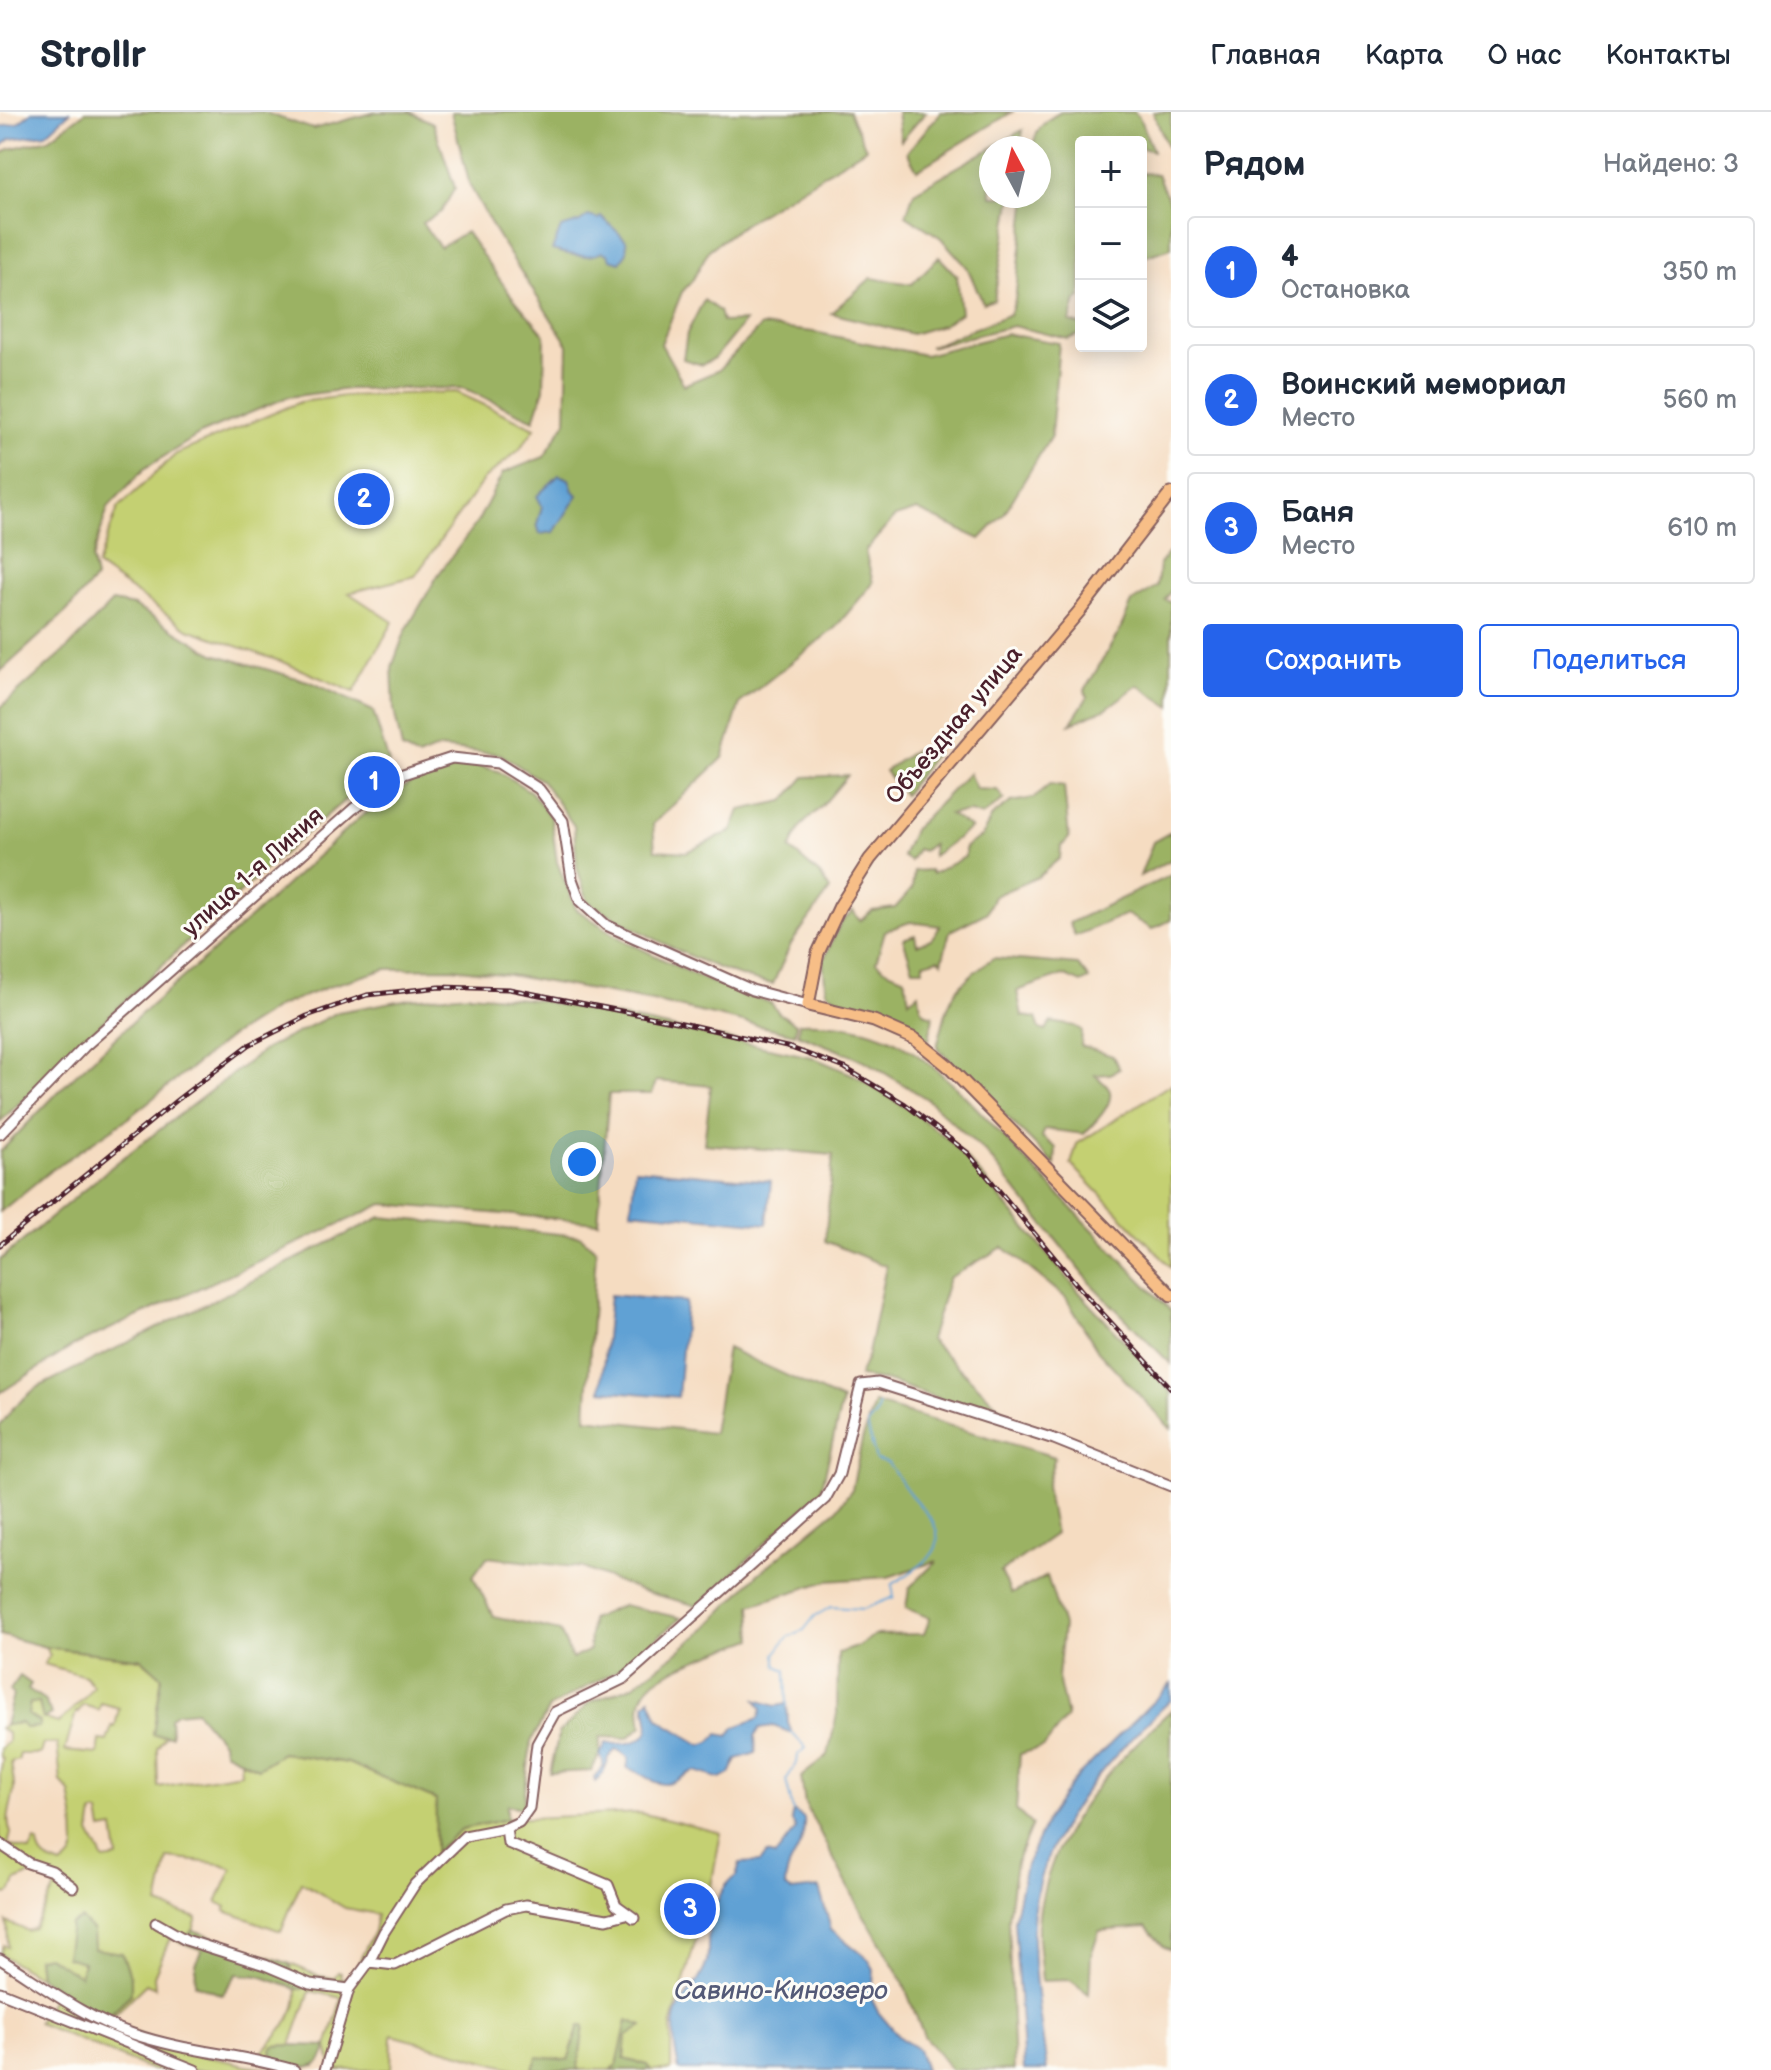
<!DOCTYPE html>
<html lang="ru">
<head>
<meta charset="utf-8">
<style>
	:root { --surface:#fff; --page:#f2f2f3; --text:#1f2937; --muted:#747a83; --line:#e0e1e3; --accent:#2563eb }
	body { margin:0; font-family:"Balsamiq Sans",sans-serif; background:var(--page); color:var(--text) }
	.controls { position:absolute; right:24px; top:24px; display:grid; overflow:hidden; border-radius:8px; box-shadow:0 4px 20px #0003 }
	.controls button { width:72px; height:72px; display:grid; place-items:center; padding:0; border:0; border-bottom:2px solid var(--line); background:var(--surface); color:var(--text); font:40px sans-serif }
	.compass { position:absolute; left:979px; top:24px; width:72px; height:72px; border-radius:50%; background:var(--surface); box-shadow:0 4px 20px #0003; rotate:353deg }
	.you { position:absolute; left:582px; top:1050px; width:28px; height:28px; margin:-20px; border:6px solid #fff; border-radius:50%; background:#1a73e8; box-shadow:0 0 0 12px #1a73e833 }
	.badge { display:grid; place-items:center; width:52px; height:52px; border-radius:50%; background:var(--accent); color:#fff; font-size:26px; font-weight:700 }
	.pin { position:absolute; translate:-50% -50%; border:4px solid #fff; box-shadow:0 2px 8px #0006 }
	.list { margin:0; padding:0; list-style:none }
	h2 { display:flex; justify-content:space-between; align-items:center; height:104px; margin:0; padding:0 32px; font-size:34px }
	h2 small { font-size:26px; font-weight:400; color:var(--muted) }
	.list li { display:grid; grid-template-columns:52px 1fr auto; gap:24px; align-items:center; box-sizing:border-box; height:112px; margin:0 16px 16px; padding:0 16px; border:2px solid var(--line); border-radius:8px }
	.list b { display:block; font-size:30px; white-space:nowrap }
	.list p { margin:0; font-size:26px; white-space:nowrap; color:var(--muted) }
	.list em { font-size:26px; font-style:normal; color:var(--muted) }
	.actions { display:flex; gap:16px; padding:24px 32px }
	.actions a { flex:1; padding:18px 0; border:2px solid var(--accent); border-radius:8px; text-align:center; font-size:28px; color:var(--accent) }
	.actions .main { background:var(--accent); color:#fff }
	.icon { flex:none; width:44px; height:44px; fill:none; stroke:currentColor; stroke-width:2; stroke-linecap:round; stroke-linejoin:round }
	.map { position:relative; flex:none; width:1171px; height:1958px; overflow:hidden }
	header { display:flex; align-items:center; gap:48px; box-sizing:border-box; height:112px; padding:0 40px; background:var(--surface); border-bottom:2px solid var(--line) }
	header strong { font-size:38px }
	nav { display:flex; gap:44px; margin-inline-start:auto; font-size:28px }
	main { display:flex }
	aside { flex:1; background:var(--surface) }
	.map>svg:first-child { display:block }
	.green { fill:#c4d072; stroke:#87784e; stroke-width:2; fill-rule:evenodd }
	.forest { fill:#9bb264; stroke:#726848; stroke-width:2 }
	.water { fill:#61a1d4; stroke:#566080; stroke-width:2 }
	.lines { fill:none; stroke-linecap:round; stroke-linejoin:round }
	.stream { stroke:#61a1d4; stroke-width:2 }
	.minor-casing { stroke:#866160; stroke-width:13 }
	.major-casing { stroke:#866160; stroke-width:15 }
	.minor { stroke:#fff; stroke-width:9 }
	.major { stroke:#f7be87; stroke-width:11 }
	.rail-casing { stroke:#4a1f2b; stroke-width:5 }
	.rail { stroke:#fdfcf7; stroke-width:2; stroke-dasharray:6; stroke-linecap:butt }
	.labels { text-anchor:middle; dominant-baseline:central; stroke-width:6; stroke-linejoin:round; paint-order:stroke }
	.street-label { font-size:24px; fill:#4a1f2b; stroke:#fdfcf7 }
	.water-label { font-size:26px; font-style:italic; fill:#545a77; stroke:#fdfcf7 }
</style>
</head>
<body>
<header>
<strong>Strollr</strong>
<nav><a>Главная</a><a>Карта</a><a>О нас</a><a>Контакты</a></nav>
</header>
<main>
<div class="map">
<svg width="1171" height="1958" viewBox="0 0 1171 1958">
	<rect width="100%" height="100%" fill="#fdfcf7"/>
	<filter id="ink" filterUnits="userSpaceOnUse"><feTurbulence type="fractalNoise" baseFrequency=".0125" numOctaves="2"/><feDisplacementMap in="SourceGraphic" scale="16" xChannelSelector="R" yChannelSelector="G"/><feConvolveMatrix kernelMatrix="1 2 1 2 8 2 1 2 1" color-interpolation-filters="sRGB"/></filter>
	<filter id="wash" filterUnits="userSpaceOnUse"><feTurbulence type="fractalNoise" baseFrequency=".006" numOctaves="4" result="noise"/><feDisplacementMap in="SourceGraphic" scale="32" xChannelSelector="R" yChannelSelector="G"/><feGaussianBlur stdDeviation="1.8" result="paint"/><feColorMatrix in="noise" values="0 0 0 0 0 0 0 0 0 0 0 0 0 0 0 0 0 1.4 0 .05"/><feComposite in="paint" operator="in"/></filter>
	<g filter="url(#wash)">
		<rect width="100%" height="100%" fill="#f5dcc1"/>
		<path class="green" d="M456 280 535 316 519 338 484 367 415 464 349 481 393 510 354 580 285 551 188 517 97 454 118 396 176 342 300 290 345 284Z
			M1171 972V1155L1071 1052 1077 1032Z
			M45 1535 141 1547 162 1564 153 1622 166 1624 157 1636 158 1675 241 1661 240 1649 258 1656 282 1641 348 1651 437 1688 435 1738 462 1717 507 1707 640 1701 721 1721 711 1774 671 1915V1958H518L392 1923 391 1958H332L327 1934 342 1886 310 1879 291 1933 274 1934 280 1951 260 1943C274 1925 302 1902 296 1877L302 1876 293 1867 290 1852 319 1864 334 1866 338 1860 341 1861V1866H346L348 1863 352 1864 374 1819 377 1802 345 1796 301 1770 281 1819 225 1799 227 1795 217 1790 232 1757 222 1752 168 1746 158 1793 197 1806 193 1818 188 1823 186 1832 170 1826 154 1864 155 1876 146 1872 110 1907 96 1901 110 1903 131 1882 122 1841 66 1844 83 1849 80 1865 37 1847 39 1865 0 1842 3 1833 8 1834 7 1810 28 1819 34 1816 56 1774 31 1762 16 1769 12 1779 7 1782 0 1780V1662L3 1646 0 1645V1636L8 1630V1622L0 1616C18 1606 25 1617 30 1591H39L43 1606 58 1611 85 1585 93 1574 85 1564 44 1552 50 1543ZM101 1591 119 1596 115 1615 112 1614 107 1629 100 1628 98 1642 65 1639 76 1600 78 1601 83 1593 99 1598ZM57 1631 61 1670 70 1680 74 1703 75 1737 72 1745 61 1754C48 1749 39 1746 38 1731L35 1729 30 1739 8 1733 11 1721C4 1707 13 1692 14 1676 14 1668 12 1659 11 1650L19 1648V1642H40L43 1632ZM93 1701H99L102 1718 114 1716 118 1746 104 1748 90 1721Z
			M53 1885 175 1938 271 1958H152L38 1911Z"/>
		<path class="forest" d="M85 0H263L313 17 376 0H410L433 11 455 76 441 100 422 111 440 135 466 120 510 182 545 223 544 277 534 308 463 276 349 277 288 285 202 321 144 357 108 395 92 448 96 466 67 499 0 560V43L9 37 49 27Z
			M451 0H849L866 36 744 112 709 138 692 169 682 180 661 232 684 273 719 258 761 214 814 220 925 243 1006 222 1059 231 1051 324 1004 402 980 427 917 398 895 405 865 439 873 471 835 516 740 591 723 646 653 712 655 738 687 740 732 719 740 698 784 689 805 665 848 663 822 694 801 714 790 737 820 763 830 778 791 832 773 872C716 863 639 819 588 790L577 756 574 714 542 669 500 642 439 636 418 645 402 637 394 598 392 555 405 520 438 463 478 409 503 361 544 345 566 309 568 233 496 121 470 74Z
			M897 0H926L901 29Z
			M941 0H1012L917 58 907 40Z
			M1061 0H1134L1139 5 1153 39 1141 36V30H1081V185L1076 189 1070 210 1081 213V222L1068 227 1013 214 929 235 1010 202 1015 188 1027 84H1039V36H1033C1035 17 1045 8 1061 0Z
			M1153 0H1171V44Z
			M1023 18 1020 36H991Z
			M991 36V84H1012L994 188 983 191 967 155 941 126 906 103 914 80Z
			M1141 61 1157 62 1171 94V136L1141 146Z
			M939 145 957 164 961 201 942 213 912 222 831 201 871 166 912 172Z
			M704 188 719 199 722 210 745 209 715 246 702 253 683 247 687 221Z
			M1171 438V479L1165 488 1171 490V595L1138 573 1107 596 1070 612 1087 586 1085 578 1119 520 1132 490 1157 474 1159 453Z
			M112 490 134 494 214 542 311 570 373 599 389 651C253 763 126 887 0 1010V596L69 535Z
			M930 635 936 640 904 683 885 659 915 638Z
			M471 652 498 659 531 680 551 706 557 750 576 797 623 828 705 868 771 891 779 901 796 912 795 922 652 889 509 863 452 856 386 857 336 872 279 894 230 925 128 1006 50 1059 0 1100V1040L68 970 141 902 236 819 359 706 415 668Z
			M969 661 976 677 997 678 1004 687 982 704 970 700 949 702 971 716 933 744 932 732 923 739 917 737 910 749 902 744 913 718Z
			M1050 672 1064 674 1069 726 1061 735 1060 746 1038 765 994 784 986 801 950 819 942 850 939 847 924 851 923 857H913L903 827 915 823 917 833 933 826 940 814 910 810 885 819 876 850 886 858 905 866 909 888 919 881C920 893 920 901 933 904L929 928C909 916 889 904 867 896 849 891 842 891 826 879L823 849 840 812 853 799 860 809 872 799 895 796 912 777 914 759 930 758 932 762 965 745V735L982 724 992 704 1011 690 1034 686Z
			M1171 720V748L1140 764 1153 730Z
			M1171 763V808L1152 817 1126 802 1075 824 1069 811Z
			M993 846 1078 853 1089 867 1081 871 1063 863 1017 879 1022 904 1036 906 1040 917 1046 919 1051 910 1075 914 1082 918 1081 934 1113 944 1119 957 1110 962 1095 963C1099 967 1106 972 1109 977 1116 992 1092 1013 1084 1022L1045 1017 1042 1025 1056 1036 1055 1053 937 935C950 885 949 877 993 846Z
			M470 882 537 888 707 923 812 945 854 963 910 998 948 1027 983 1065 1080 1181 1171 1280V1317L1098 1239 1066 1186 1003 1135 949 1166 930 1228 1014 1309 1013 1312 888 1269 859 1265 868 1242 886 1154 825 1129 833 1043 704 1032 711 974 656 969 652 982H609L598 1110 383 1092 75 1233 0 1281V1148L115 1052 265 937 338 900 409 887Z
			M799 911C833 910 874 915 904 934 946 960 981 1001 1015 1037 1067 1091 1119 1145 1171 1199V1252L1094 1175 986 1041 927 987 865 949 798 922Z
			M381 1105 580 1124 596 1138 586 1306 713 1321 727 1236 842 1289 821 1379 698 1494 641 1479 583 1456 487 1445 473 1464 493 1504 560 1519 572 1547 589 1538 591 1507 623 1493 681 1506 617 1558 549 1596 531 1630 523 1696 507 1693V1707L462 1717 435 1739 436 1688 348 1651 282 1641 258 1656 224 1639 223 1631 196 1599 176 1601 170 1606 171 1624 153 1623 162 1565 142 1547 45 1535 0 1523V1314L13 1296 36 1276Z
			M874 1291 1055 1345 1046 1374 1055 1422 1001 1460 1011 1482 1047 1464 1063 1514 1058 1566 1067 1605 1044 1635 1020 1642 1016 1698 1032 1713 1016 1751 1008 1806 1014 1958H951L924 1924 902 1868 859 1795 805 1692 801 1665 828 1643 837 1602 838 1541 859 1534 874 1523 924 1522 930 1506 906 1496 909 1476 937 1449 888 1465 827 1469 751 1493 753 1527C729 1536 658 1558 646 1578 638 1590 640 1600 642 1614L628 1626 600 1625V1643L591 1659 550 1661 559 1621 590 1590 632 1574 666 1549 703 1519 758 1462 837 1397 852 1377 862 1328Z
			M20 1564 31 1572 28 1577 43 1587 52 1602 43 1607 39 1591H30L28 1603 39 1610V1615L25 1616 21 1611 5 1613 13 1583 10 1578Z
			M1171 1598V1838L1164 1835 1146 1815 1099 1819 1091 1843 1089 1882 1070 1868 1042 1869C1041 1851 1037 1831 1038 1813 1045 1722 1108 1657 1171 1598Z
			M81 1807 93 1819 94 1837 122 1841 131 1866V1882L109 1903 96 1901 39 1865 37 1846 47 1844 80 1864 83 1850 66 1845 71 1812Z
			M193 1818 290 1852 293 1866 301 1871 303 1877H296L260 1864 237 1862 222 1883 195 1872 196 1852 202 1838 186 1832 188 1823Z
			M627 1908 643 1914 626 1925 624 1947 647 1953 651 1958H610L617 1953Z
			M579 1914H584L578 1956 580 1958H532L538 1945 568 1948Z
			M291 1933 327 1934C324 1940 323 1948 317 1952 305 1958 282 1953 272 1944L271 1937 274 1934Z"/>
		<path class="water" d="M32 0H70L46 22 10 27 0 36V15L18 11Z
			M588 104 599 107 601 104 626 128 627 140 620 150 610 147 608 142 602 140C589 148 566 142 552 138L561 116 580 110Z
			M559 363 569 367 573 379 578 383 554 420 540 422 537 412 542 394 537 384Z
			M635 1057 771 1069 767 1112 631 1099Z
			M610 1183 686 1190 678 1285 601 1278Z
			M1171 1572V1588C1111 1643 1034 1724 1033 1812 1032 1860 1041 1910 1047 1958H1024L1014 1808 1026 1753 1048 1706 1074 1668Z
			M650 1586 658 1606 663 1610 701 1633 710 1630 718 1622 729 1624 735 1615 759 1606 762 1597 756 1588 776 1594 787 1592 788 1611 792 1621 773 1614 760 1616 755 1624 756 1641 737 1647 730 1662 721 1667 695 1659C686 1661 680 1669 671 1671 653 1676 643 1659 627 1656L629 1646 617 1637C604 1646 609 1659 595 1670L594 1665C601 1657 607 1653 600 1643L606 1631C617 1633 643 1633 648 1618 650 1611 646 1600 645 1592Z
			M793 1699 804 1706C806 1741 785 1747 785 1775L791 1779 819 1776 831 1817 868 1847 874 1857 872 1888 878 1900 900 1926 918 1937 925 1958H679C676 1942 672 1925 675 1909 678 1885 702 1872 707 1849 709 1840 707 1828 709 1818 712 1801 720 1774 736 1764L740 1751 760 1750 767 1742 775 1744 796 1717 791 1708Z"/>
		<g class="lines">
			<path class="stream" d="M787 1594 786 1558 777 1554 775 1542 788 1525 804 1518 815 1504 831 1495 863 1497 894 1485 892 1473C906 1463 922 1455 932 1442 949 1419 923 1398 910 1382 902 1372 896 1361 888 1351L876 1348 867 1313 876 1302 879 1292
				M791 1620 806 1636 798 1643 797 1651 786 1668 793 1699"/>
		</g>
	</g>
	<g filter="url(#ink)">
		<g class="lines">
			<g class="minor-casing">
				<path id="minor" d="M0 1022 84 935 353 697 400 663 452 646 498 651 539 677 563 709 572 767 580 789 606 813 752 878 808 893
					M506 1716 508 1731 608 1773 616 1793 634 1806
					M0 1732 28 1751 52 1759 73 1775
					M156 1811 186 1828 265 1853 310 1872 349 1877
					M0 1847C42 1873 86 1907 133 1922 186 1940 241 1942 294 1958
					M369 1850 395 1853 506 1797 526 1793 607 1807 626 1802
					M0 1880 195 1958
					M325 1958 349 1877 369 1850 384 1820 415 1772 465 1724 506 1716 519 1710 529 1696 537 1632 555 1600 623 1567 825 1387 839 1362 861 1273 878 1271 1054 1327 1171 1374"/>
			</g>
			<g class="major-casing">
				<path id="major" d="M1171 381 1082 496 870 747 840 794 818 841 808 893 874 909 915 927 947 953 1171 1183"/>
			</g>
			<use href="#minor" class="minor"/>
			<use href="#major" class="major"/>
			<g class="rail-casing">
				<path id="rail" d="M0 1133 177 988 249 933 307 904 367 883 440 875 509 877 682 911 791 936 845 956 905 992 968 1041 1082 1179 1171 1276"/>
			</g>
			<use href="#rail" class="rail"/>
		</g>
	</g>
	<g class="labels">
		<g class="street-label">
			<text transform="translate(954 613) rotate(-50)">Объездная улица</text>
			<text transform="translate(253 760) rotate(-42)">улица 1-я Линия</text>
		</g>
		<g class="water-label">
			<text x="781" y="1879">Савино-Кинозеро</text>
		</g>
	</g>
</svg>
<div class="controls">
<button>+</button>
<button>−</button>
<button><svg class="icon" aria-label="layers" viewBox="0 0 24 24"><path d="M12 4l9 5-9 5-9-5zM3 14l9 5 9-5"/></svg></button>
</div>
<svg class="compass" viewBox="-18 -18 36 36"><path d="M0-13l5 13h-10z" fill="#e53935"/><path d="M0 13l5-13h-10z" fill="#747a83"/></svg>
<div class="you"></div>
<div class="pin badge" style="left:374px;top:670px">1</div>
<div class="pin badge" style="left:364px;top:387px">2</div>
<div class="pin badge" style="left:690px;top:1797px">3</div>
</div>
<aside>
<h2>Рядом<small>Найдено: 3</small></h2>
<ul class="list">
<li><span class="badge">1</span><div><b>4</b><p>Остановка</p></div><em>350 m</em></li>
<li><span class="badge">2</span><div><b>Воинский мемориал</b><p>Место</p></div><em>560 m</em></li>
<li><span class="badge">3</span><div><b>Баня</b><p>Место</p></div><em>610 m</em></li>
</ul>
<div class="actions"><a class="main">Сохранить</a><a>Поделиться</a></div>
</aside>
</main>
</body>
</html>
